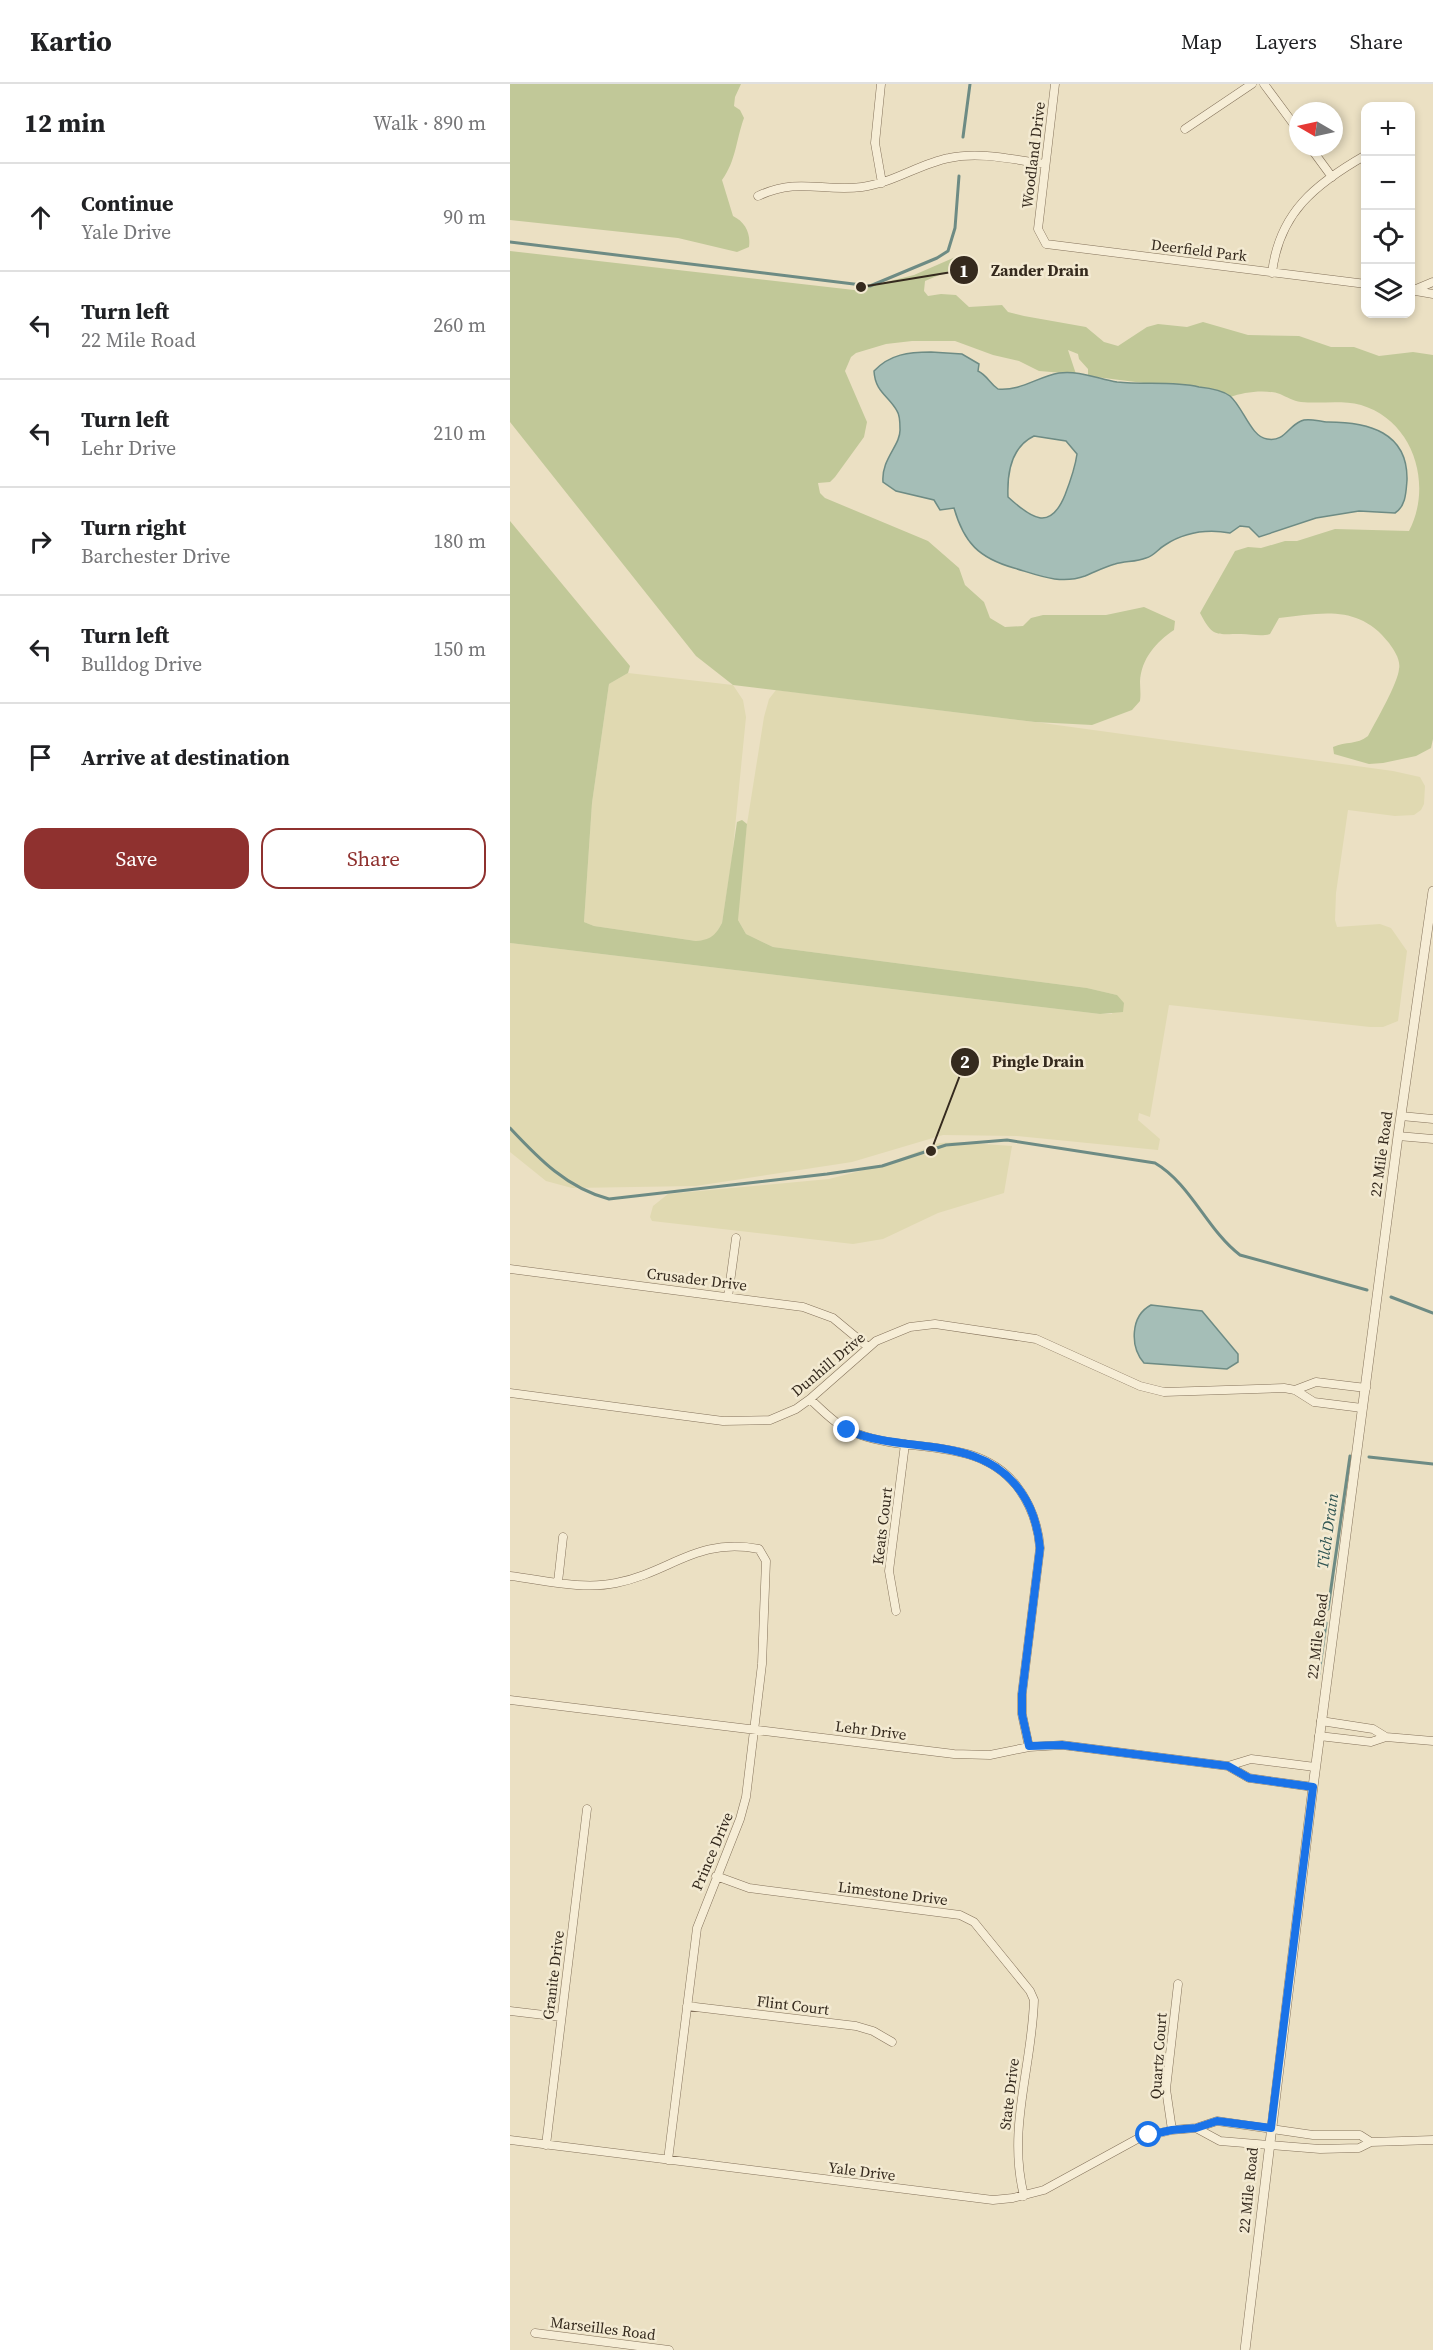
<!DOCTYPE html>
<html lang="en">
<head>
<meta charset="utf-8">
<style>
	:root { --surface:#fff; --page:#f2f2f2; --text:#202124; --muted:#757577; --line:#e0e0e0; --accent:#8f312f }
	body { margin:0; font-family:"Source Serif 4",serif; background:var(--page); color:var(--text) }
	.controls { position:absolute; right:18px; top:18px; display:grid; overflow:hidden; border-radius:12px; box-shadow:0 3px 9px #0003 }
	.controls button { width:54px; height:54px; display:grid; place-items:center; padding:0; border:0; border-bottom:2px solid var(--line); background:var(--surface); color:var(--text); font:30px sans-serif }
	.compass { position:absolute; left:779px; top:18px; width:54px; height:54px; border-radius:50%; background:var(--surface); box-shadow:0 3px 9px #0003; rotate:279deg }
	.stop { position:absolute; width:18px; height:18px; margin:-14px; border:4px solid #1a73e8; border-radius:50%; background:#fff }
	.stop.end { background:#1a73e8; border-color:#fff; box-shadow:0 2px 6px #0008 }
	.list { margin:0; padding:0; list-style:none }
	h2 { display:flex; justify-content:space-between; align-items:center; height:78px; margin:0; padding:0 24px; font-size:26px }
	h2 small { font-size:20px; font-weight:400; color:var(--muted) }
	.list li { display:grid; grid-template-columns:39px 1fr auto; gap:18px; align-items:center; box-sizing:border-box; height:108px; padding:0 24px; border-top:2px solid var(--line) }
	.list b { display:block; font-size:22px; white-space:nowrap }
	.list p { margin:0; font-size:20px; white-space:nowrap; color:var(--muted) }
	.list em { font-size:20px; font-style:normal; color:var(--muted) }
	.actions { display:flex; gap:12px; padding:18px 24px }
	.actions a { flex:1; padding:14px 0; border:2px solid var(--accent); border-radius:18px; text-align:center; font-size:21px; color:var(--accent) }
	.actions .main { background:var(--accent); color:#fff }
	.icon { flex:none; width:33px; height:33px; fill:none; stroke:currentColor; stroke-width:2; stroke-linecap:round; stroke-linejoin:round }
	.map { position:relative; flex:none; width:923px; height:2266px; overflow:hidden }
	header { display:flex; align-items:center; gap:36px; box-sizing:border-box; height:84px; padding:0 30px; background:var(--surface); border-bottom:2px solid var(--line) }
	header strong { font-size:28px }
	nav { display:flex; gap:33px; margin-inline-start:auto; font-size:21px }
	main { display:flex }
	aside { flex:1; background:var(--surface) }
	.map>svg:first-child { display:block }
	.farmland { fill:#e0d9b1 }
	.green { fill:#c1c898 }
	.water { fill:#a5beb7; stroke:#6d8b84; stroke-width:1.5; fill-rule:evenodd }
	.lines { fill:none; stroke-linecap:round; stroke-linejoin:round }
	.stream { stroke:#6d8b84; stroke-width:3 }
	.minor-casing { stroke:#84725b; stroke-width:9 }
	.tertiary-casing { stroke:#84725b; stroke-width:10 }
	.minor { stroke:#f6edd6; stroke-width:8 }
	.tertiary { stroke:#f6edd6; stroke-width:9 }
	.route { stroke:#1a73e8; stroke-width:8 }
	.labels { text-anchor:middle; dominant-baseline:central; stroke-width:5; stroke-linejoin:round; paint-order:stroke }
	.street-label { font-size:15px; fill:#352a1e; stroke:#f3ead2 }
	.water-label { font-size:16px; font-style:italic; fill:#2e5452; stroke:#f3ead2 }
	.leader { fill:none; stroke:#352a1e; stroke-width:2 }
	.callout-dot { fill:#352a1e; stroke:#f3ead2; stroke-width:2 }
	.mark-label { font-size:18px; text-anchor:middle; font-weight:bold; fill:#fff }
	.callout-label { font-size:16px; text-anchor:middle; font-weight:bold; fill:#352a1e; stroke:#f3ead2; stroke-width:5; stroke-linejoin:round; paint-order:stroke }
</style>
</head>
<body>
<header>
<strong>Kartio</strong>
<nav><a>Map</a><a>Layers</a><a>Share</a></nav>
</header>
<main>
<aside>
<h2>12 min<small>Walk · 890 m</small></h2>
<ul class="list">
<li><svg class="icon" aria-label="ahead" viewBox="0 0 24 24"><path d="M12 20V5M6 11l6-6 6 6"/></svg><div><b>Continue</b><p>Yale Drive</p></div><em>90 m</em></li>
<li><svg class="icon" aria-label="left" viewBox="0 0 24 24"><path d="M17 20v-9H6M10 6l-5 5 5 5"/></svg><div><b>Turn left</b><p>22 Mile Road</p></div><em>260 m</em></li>
<li><svg class="icon" aria-label="left" viewBox="0 0 24 24"><path d="M17 20v-9H6M10 6l-5 5 5 5"/></svg><div><b>Turn left</b><p>Lehr Drive</p></div><em>210 m</em></li>
<li><svg class="icon" aria-label="right" viewBox="0 0 24 24"><path d="M7 20v-9h11M14 6l5 5-5 5"/></svg><div><b>Turn right</b><p>Barchester Drive</p></div><em>180 m</em></li>
<li><svg class="icon" aria-label="left" viewBox="0 0 24 24"><path d="M17 20v-9H6M10 6l-5 5 5 5"/></svg><div><b>Turn left</b><p>Bulldog Drive</p></div><em>150 m</em></li>
<li><svg class="icon" aria-label="arrive" viewBox="0 0 24 24"><path d="M6 21V4h12l-3 4 3 4H6"/></svg><div><b>Arrive at destination</b></div></li>
</ul>
<div class="actions"><a class="main">Save</a><a>Share</a></div>
</aside>
<div class="map">
<svg width="923" height="2266" viewBox="0 0 923 2266">
	<rect width="100%" height="100%" fill="#ebe0c3"/>
	<path class="farmland" d="M118 589 223 601 233 616 236 633 222 774 212 839 205 851 199 856 186 857 84 842 74 838 82 719 99 600Z
		M266 606 525 638 883 687 910 693 915 702 914 720 911 726 904 731 885 732 838 726 826 809 825 836 827 843 870 840 881 844 897 867 888 937 873 943H860L659 921 640 1033 629 1029 628 1036 650 1055 648 1066 507 1052 433 1051 342 1078 186 1102 62 1104 36 1097 0 1068V859L590 930H602L607 911 577 904 263 863 236 850 228 836V824L237 740 254 633 259 615Z
		M446 1058 502 1062 494 1109 428 1129 373 1155 343 1160 142 1137 140 1133 143 1122 158 1110 319 1095 377 1080 429 1059Z"/>
	<path class="green" d="M0 0H231L225 13 224 22 230 26 234 34C226 56 226 77 212 96L223 132C235 138 241 149 239 163L227 168 168 154 0 136Z
		M0 167 344 206 404 191 450 171 449 180 441 186 415 197 414 207 418 212 431 210 446 211 459 223 492 221 498 228 514 232 576 243 594 258 608 262 637 243 648 240 677 243 693 238 738 251 789 252 821 263H844L869 272 903 268 923 271V655L921 664 906 672 873 679 859 680 824 670 823 663C836 657 847 661 858 652 866 637 888 599 889 585 891 576 884 566 879 559 849 520 812 529 769 534L760 550C750 553 742 550 731 550 706 550 703 554 690 529L725 467 738 463 751 464 775 457H787L825 445 899 447C923 401 904 337 851 321 831 316 811 320 791 318 783 317 777 313 770 310 755 305 734 308 720 313L713 309 578 292V285L569 275 568 270 558 266 566 290 529 287 509 277 483 271 445 257H402L376 260 346 269 341 273 335 287 357 338 354 353 325 393 320 398 308 399 310 409 315 414 418 457 449 484 455 501 474 518 480 534 495 543 513 542 521 534 533 531H596L634 523 665 537 664 546C646 558 631 575 630 598 630 604 631 610 630 617L622 626 582 641 525 638 223 601 186 572 0 338Z
		M0 437 120 582 118 589 99 600 82 719 74 838 84 842 186 857C200 856 205 852 212 839L227 738 232 736 237 740 228 836 236 850 263 863 577 904 607 911 614 919 613 928 590 930 0 859Z"/>
	<path class="water" d="M421 268 452 270 469 280 468 287C478 292 479 299 488 305 511 307 527 293 549 289 568 286 589 295 607 298 634 301 663 297 689 303 699 304 712 306 720 312 733 323 741 353 757 355 775 358 777 343 791 337 798 333 810 338 818 338 858 338 898 348 897 396 896 408 896 422 885 429L849 427 806 434 749 453 739 443 730 442 720 449C697 445 675 448 655 461 648 465 644 472 636 474 626 478 615 477 605 480 594 483 585 488 575 492 550 501 528 491 504 484 469 474 454 459 444 424L430 426 424 416 386 407 373 398C371 375 391 361 390 345 390 340 390 331 387 327 379 312 365 308 364 287 380 270 399 268 421 268ZM524 352 556 357 567 370C565 385 560 398 555 411 540 448 521 434 498 413 497 390 501 363 524 352Z
		M641 1221 692 1227 728 1270V1278L717 1285 634 1279C620 1263 620 1232 641 1221Z"/>
	<g class="lines">
		<path class="stream" d="M453 53 460 0
			M0 158 360 202 427 174 438 167 445 144 449 92
			M0 1044C29 1075 57 1104 99 1115L317 1090 372 1082 436 1061 497 1056 645 1079C681 1100 697 1146 730 1171L857 1206
			M881 1213 923 1229
			M859 1373 923 1380
			M818 1525 840 1372
			M809 1590 816 1539"/>
		<g class="minor-casing">
			<path id="minor" d="M371 0 365 59 372 99
				M545 0 528 145 536 160 856 200
				M754 0 788 46
				M675 45 742 0
				M800 63 822 93
				M248 112C289 93 311 108 352 103 383 99 409 80 439 74 470 67 505 76 535 80
				M762 189C769 129 805 100 856 71
				M900 206 923 210
				M904 206 923 198
				M891 1032 923 1035
				M888 1052 923 1055
				M0 1185 293 1223 323 1234 358 1263
				M218 1213 226 1154
				M785 1306 806 1298 856 1304
				M0 1309 213 1337 260 1336 286 1325 300 1315 366 1257 400 1243 425 1240 526 1255 630 1302 654 1308 774 1304 785 1306 804 1318 852 1324
				M300 1315C315 1329 328 1343 348 1350 401 1370 466 1352 506 1401 521 1420 528 1440 530 1464L512 1610V1630L519 1663
				M0 1492C34 1496 72 1506 106 1499 161 1488 187 1453 249 1465L256 1477 252 1580 236 1713 230 1735 187 1844 158 2076
				M48 1498 53 1453
				M386 1527 379 1487 395 1360
				M0 1616 444 1670 480 1671 519 1663 552 1661 718 1682 739 1694 803 1703
				M811 1637 863 1645 876 1653
				M809 1652 861 1658 876 1653 923 1657
				M718 1682 741 1675 805 1683
				M206 1792 239 1804 450 1831 464 1838 520 1907 524 1916C522 1983 497 2045 514 2112
				M177 1922 346 1942 363 1947 382 1958
				M0 1927 51 1933
				M686 2044 710 2057 810 2065 849 2064 861 2058 923 2056
				M662 2046 656 2005 668 1900
				M0 2056 483 2116 503 2114 534 2106 629 2054 662 2046 686 2044 707 2037 803 2051H850L861 2058
				M36 2061 77 1725
				M25 2249 159 2266"/>
		</g>
		<g class="tertiary-casing">
			<path id="tertiary" d="M735 2266 803 1703 888 1052 923 807"/>
		</g>
		<use href="#minor" class="minor"/>
		<use href="#tertiary" class="tertiary"/>
	</g>
	<g class="lines">
		<path class="route" d="M337 1346C394 1371 471 1349 511 1408 523 1425 528 1443 530 1464L512 1610V1630L519 1662 552 1661 718 1682 739 1694 803 1703 761 2044 707 2037 686 2044 662 2046 639 2051"/>
	</g>
	<g class="labels">
		<g class="street-label">
			<text transform="translate(523 71) rotate(-83)">Woodland Drive</text>
			<text transform="translate(689 166) rotate(7)">Deerfield Park</text>
			<text transform="translate(871 1070) rotate(-82)">22 Mile Road</text>
			<text transform="translate(187 1195) rotate(7)">Crusader Drive</text>
			<text transform="translate(318 1280) rotate(-40)">Dunhill Drive</text>
			<text transform="translate(372 1442) rotate(-83)">Keats Court</text>
			<text transform="translate(807 1552) rotate(-83)">22 Mile Road</text>
			<text transform="translate(361 1646) rotate(7)">Lehr Drive</text>
			<text transform="translate(202 1767) rotate(-67)">Prince Drive</text>
			<text transform="translate(383 1809) rotate(7)">Limestone Drive</text>
			<text transform="translate(43 1891) rotate(-83)">Granite Drive</text>
			<text transform="translate(283 1921) rotate(7)">Flint Court</text>
			<text transform="translate(648 1972) rotate(-86)">Quartz Court</text>
			<text transform="translate(499 2010) rotate(-83)">State Drive</text>
			<text transform="translate(352 2087) rotate(7)">Yale Drive</text>
			<text transform="translate(738 2106) rotate(-84)">22 Mile Road</text>
			<text transform="translate(93 2244) rotate(7)">Marseilles Road</text>
		</g>
		<g class="water-label">
			<text transform="translate(817 1447) rotate(-82)">Tilch Drain</text>
		</g>
	</g>
	<path class="leader" d="M351 203L454 186M421 1067L455 978"/>
	<g class="callout-dot">
		<circle cx="351" cy="203" r="6"/>
		<circle cx="421" cy="1067" r="6"/>
		<circle cx="454" cy="186" r="15"/>
		<circle cx="455" cy="978" r="15"/>
	</g>
	<g class="mark-label">
		<text x="454" y="193">1</text>
		<text x="455" y="984">2</text>
	</g>
	<g class="callout-label">
		<text x="530" y="192">Zander Drain</text>
		<text x="528" y="983">Pingle Drain</text>
	</g>
</svg>
<div class="controls">
<button>+</button>
<button>−</button>
<button><svg class="icon" aria-label="locate" viewBox="0 0 24 24"><circle cx="12" cy="12" r="6"/><path d="M12 2v4M12 18v4M2 12h4M18 12h4"/></svg></button>
<button><svg class="icon" aria-label="layers" viewBox="0 0 24 24"><path d="M12 4l9 5-9 5-9-5zM3 14l9 5 9-5"/></svg></button>
</div>
<svg class="compass" viewBox="-18 -18 36 36"><path d="M0-13l5 13h-10z" fill="#e53935"/><path d="M0 13l5-13h-10z" fill="#757577"/></svg>
<div class="stop" style="left:639px;top:2051px"></div>
<div class="stop end" style="left:337px;top:1346px"></div>
</div>
</main>
</body>
</html>
